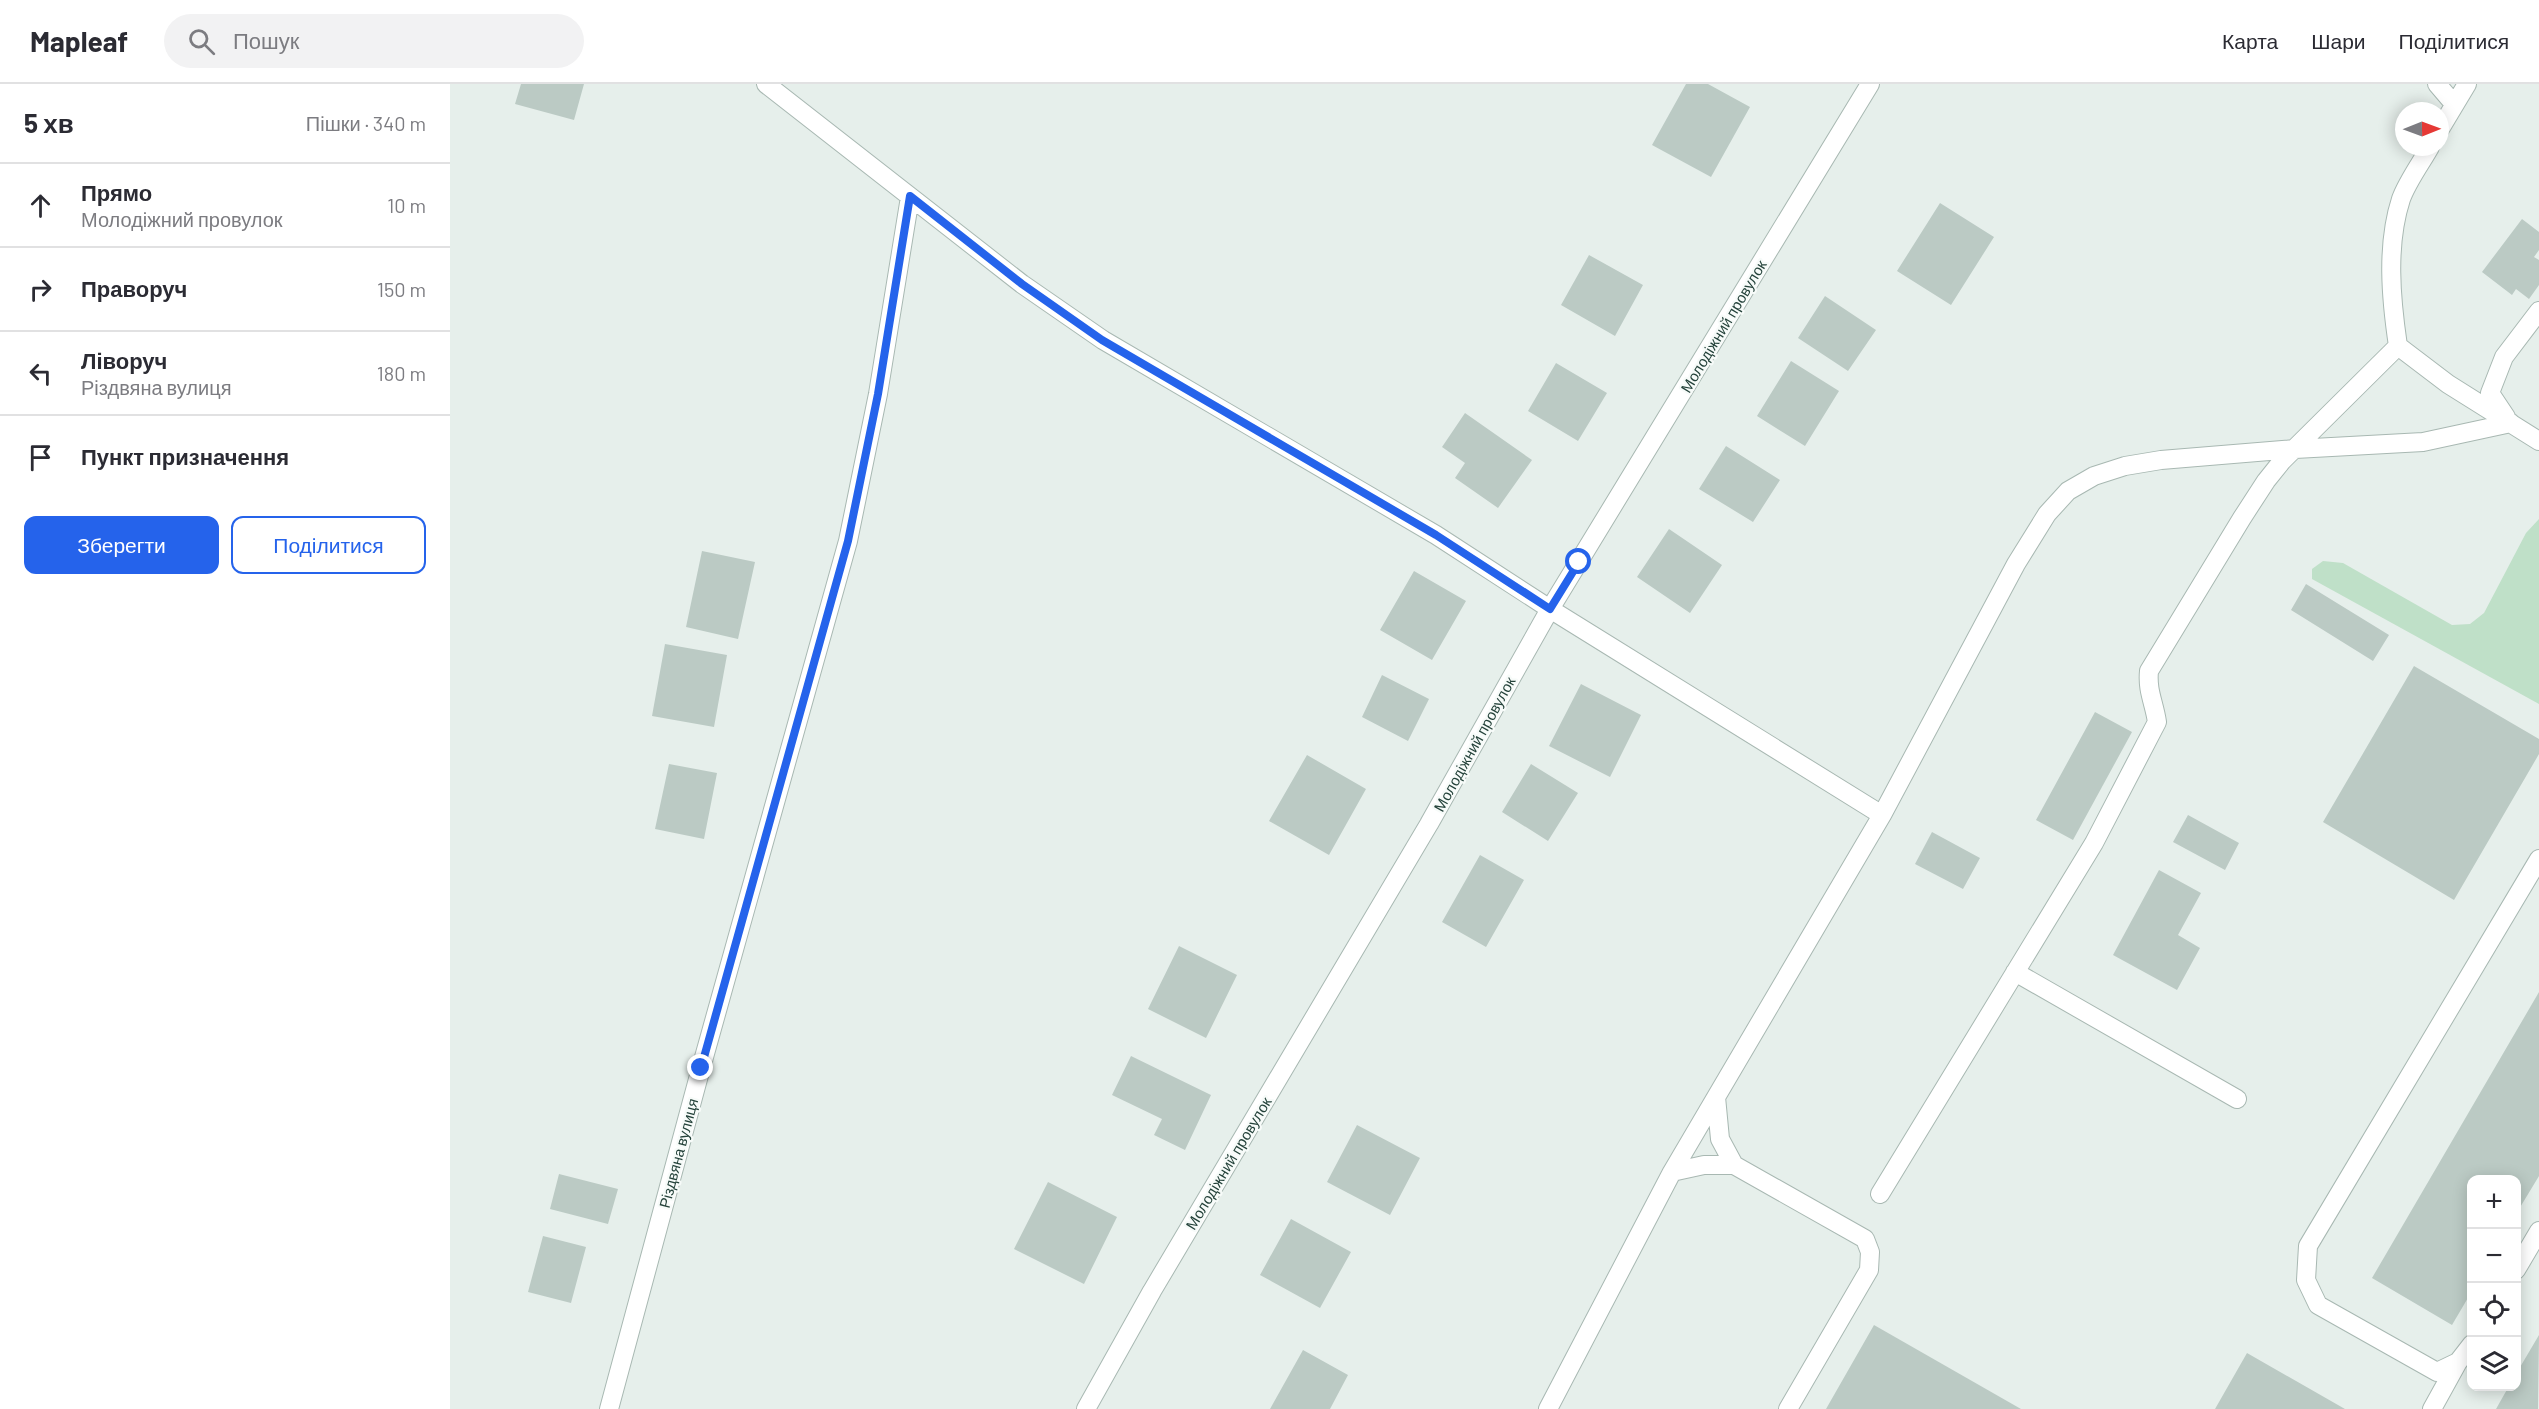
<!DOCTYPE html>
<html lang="uk">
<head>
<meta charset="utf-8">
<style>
	:root { --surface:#fff; --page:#f2f2f3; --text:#2b2b33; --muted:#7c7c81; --line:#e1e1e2; --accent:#2563eb }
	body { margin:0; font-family:Barlow,sans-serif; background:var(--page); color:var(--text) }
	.controls { position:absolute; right:18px; bottom:18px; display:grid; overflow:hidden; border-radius:12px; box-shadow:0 3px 15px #0003 }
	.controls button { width:54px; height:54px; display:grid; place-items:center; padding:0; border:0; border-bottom:2px solid var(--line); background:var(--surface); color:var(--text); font:30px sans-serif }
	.compass { position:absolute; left:1945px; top:18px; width:54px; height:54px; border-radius:50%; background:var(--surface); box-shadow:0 3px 15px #0003; rotate:89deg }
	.stop { position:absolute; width:18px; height:18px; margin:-14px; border:4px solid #2563eb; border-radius:50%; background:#fff }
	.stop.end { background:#2563eb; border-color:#fff; box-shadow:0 2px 6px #0008 }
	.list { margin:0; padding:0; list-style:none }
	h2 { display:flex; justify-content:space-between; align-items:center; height:78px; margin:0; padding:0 24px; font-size:26px }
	h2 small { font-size:20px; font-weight:400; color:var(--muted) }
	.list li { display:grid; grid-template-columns:39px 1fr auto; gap:18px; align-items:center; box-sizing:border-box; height:84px; padding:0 24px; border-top:2px solid var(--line) }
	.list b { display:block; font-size:22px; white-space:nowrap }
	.list p { margin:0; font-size:20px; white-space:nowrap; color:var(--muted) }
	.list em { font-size:20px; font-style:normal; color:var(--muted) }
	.actions { display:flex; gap:12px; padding:18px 24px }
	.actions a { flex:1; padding:14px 0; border:2px solid var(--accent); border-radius:12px; text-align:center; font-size:21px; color:var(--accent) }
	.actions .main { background:var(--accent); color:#fff }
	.icon { flex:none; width:33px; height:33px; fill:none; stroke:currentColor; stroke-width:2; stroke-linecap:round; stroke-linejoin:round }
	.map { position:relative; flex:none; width:2089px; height:1325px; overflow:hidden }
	header { display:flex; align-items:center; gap:36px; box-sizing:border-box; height:84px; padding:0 30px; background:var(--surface); border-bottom:2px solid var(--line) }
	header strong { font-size:28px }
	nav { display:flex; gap:33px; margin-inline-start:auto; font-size:21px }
	.search { width:420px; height:54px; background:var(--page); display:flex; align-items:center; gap:15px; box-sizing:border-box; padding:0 21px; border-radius:33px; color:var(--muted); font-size:22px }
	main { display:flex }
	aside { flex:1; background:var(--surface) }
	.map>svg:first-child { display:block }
	.green { fill:#bfe0c8 }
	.building { fill:#bbcac4 }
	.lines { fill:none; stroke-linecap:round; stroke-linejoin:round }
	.minor-casing { stroke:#a8b8b2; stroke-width:20 }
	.minor { stroke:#fff; stroke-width:18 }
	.route { stroke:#2563eb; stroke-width:8 }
	.labels { text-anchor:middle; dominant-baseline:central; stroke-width:4.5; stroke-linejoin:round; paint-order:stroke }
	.street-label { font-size:15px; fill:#24423a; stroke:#f7fbf9 }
</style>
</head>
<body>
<header>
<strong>Mapleaf</strong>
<div class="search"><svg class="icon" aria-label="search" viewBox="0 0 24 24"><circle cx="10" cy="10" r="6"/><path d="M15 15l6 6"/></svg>Пошук</div>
<nav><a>Карта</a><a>Шари</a><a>Поділитися</a></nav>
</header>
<main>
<aside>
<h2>5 хв<small>Пішки · 340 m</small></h2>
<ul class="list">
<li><svg class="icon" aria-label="ahead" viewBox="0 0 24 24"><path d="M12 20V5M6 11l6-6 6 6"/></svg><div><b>Прямо</b><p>Молодіжний провулок</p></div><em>10 m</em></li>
<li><svg class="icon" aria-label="right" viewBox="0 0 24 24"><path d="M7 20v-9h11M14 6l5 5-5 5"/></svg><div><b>Праворуч</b></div><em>150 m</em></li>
<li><svg class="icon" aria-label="left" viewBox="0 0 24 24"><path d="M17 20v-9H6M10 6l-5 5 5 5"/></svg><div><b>Ліворуч</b><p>Різдвяна вулиця</p></div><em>180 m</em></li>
<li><svg class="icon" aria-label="arrive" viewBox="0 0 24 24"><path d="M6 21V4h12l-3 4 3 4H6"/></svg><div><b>Пункт призначення</b></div></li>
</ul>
<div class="actions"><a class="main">Зберегти</a><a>Поділитися</a></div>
</aside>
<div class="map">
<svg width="2089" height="1325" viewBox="0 0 2089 1325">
	<rect width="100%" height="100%" fill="#e6efeb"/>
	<path class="green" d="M2089 435V620L1862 495V485L1873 477 1893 479 2002 541 2020 540 2034 529 2076 449Z"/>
	<path class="building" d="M71 0H134L124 36 65 20Z
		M1236 0H1258L1300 23 1261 93 1202 61Z
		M1490 119 1544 153 1501 221 1447 187Z
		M2072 135 2089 148V166L2084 173 2089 176V201L2079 215 2066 205 2062 211 2032 188Z
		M1139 171 1193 201 1165 252 1111 221Z
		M1375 212 1426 246 1398 287 1348 254Z
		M1341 277 1389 307 1355 362 1307 332Z
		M1106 279 1157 309 1128 357 1078 327Z
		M1015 329 1082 376 1048 424 1005 394 1015 379 992 363Z
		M1276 362 1330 396 1303 438 1249 405Z
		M1219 445 1272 481 1240 529 1187 493Z
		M252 467 305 478 288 555 236 543Z
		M964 487 1016 517 982 576 930 546Z
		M1856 500 1939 551 1923 577 1841 526Z
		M215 560 277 571 264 643 202 632Z
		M1964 582 2089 655V670L2004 816 1873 738Z
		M932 591 979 615 958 657 912 633Z
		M1131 600 1191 631 1160 693 1099 662Z
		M1645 628 1682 648 1623 756 1586 736Z
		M857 671 916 705 879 771 819 737Z
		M219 680 267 689 254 755 205 745Z
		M1081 680 1128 709 1098 757 1052 728Z
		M1738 731 1789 759 1775 786 1723 758Z
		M1482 748 1530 774 1513 805 1465 780Z
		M1030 771 1074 796 1036 863 992 838Z
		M1709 786 1751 809 1728 851 1750 864 1727 906 1663 871Z
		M729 862 787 891 756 954 698 925Z
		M2089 908V1092L2066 1130V1096H2022V1207L2002 1241 1922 1194Z
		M681 972 761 1011 735 1066 704 1051 712 1035 662 1011Z
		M907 1041 970 1074 940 1131 877 1098Z
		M109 1090 168 1105 158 1140 100 1125Z
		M598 1098 667 1133 634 1200 564 1165Z
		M841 1135 901 1168 870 1224 810 1191Z
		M93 1152 136 1163 121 1219 78 1208Z
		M1424 1241 1571 1325H1376Z
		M2089 1251 2088 1325H2046L2059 1302H2066V1290Z
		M853 1266 898 1291 880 1325H820Z
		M1797 1269 1895 1325H1765Z"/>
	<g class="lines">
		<g class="minor-casing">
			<path id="minor" d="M316 0 572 200 653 256 986 451 1100 525 1432 731
				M1987 0 2004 20
				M1990 45 2017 0
				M1980 63C1971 79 1957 98 1951 115 1936 161 1941 215 1948 262L1998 300 2089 357
				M2056 333 2040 309 2054 273 2089 227
				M1565 888 1787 1015
				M1266 1013 1270 1055 1284 1081 1415 1155 1420 1168 1419 1186 1338 1325
				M1222 1088 1254 1081H1284
				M1430 1110 1644 759 1707 638C1704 618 1697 607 1699 587L1792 434 1816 397 1832 377 1948 262
				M2066 1186 2089 1147
				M2022 1260 2008 1278 1987 1288 1868 1221 1856 1196 1858 1162 2089 775
				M159 1325 251 984 398 457 428 310 460 113
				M636 1325 702 1207 979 740 1100 525 1420 0
				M1098 1325 1222 1088 1432 731 1566 480 1597 430 1618 407 1644 392 1675 382 1711 376 1845 365 1973 358 2061 339
				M1982 1325 2008 1278"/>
		</g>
		<use href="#minor" class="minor"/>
	</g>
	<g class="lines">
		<path class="route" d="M251 984 398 457 428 310 460 112 572 200 652 256 986 451 1100 525 1129 478"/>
	</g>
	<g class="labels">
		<g class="street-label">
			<text transform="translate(1273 242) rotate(-59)">Молодіжний провулок</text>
			<text transform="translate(1024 660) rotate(-61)">Молодіжний провулок</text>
			<text transform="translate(228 1069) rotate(-75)">Різдвяна вулиця</text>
			<text transform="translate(778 1079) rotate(-59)">Молодіжний провулок</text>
		</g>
	</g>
</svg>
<div class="controls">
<button>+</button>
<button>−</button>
<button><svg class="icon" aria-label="locate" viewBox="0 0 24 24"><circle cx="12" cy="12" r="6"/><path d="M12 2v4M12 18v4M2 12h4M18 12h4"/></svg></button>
<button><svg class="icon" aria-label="layers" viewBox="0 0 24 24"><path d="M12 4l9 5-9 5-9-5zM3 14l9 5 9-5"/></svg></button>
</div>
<svg class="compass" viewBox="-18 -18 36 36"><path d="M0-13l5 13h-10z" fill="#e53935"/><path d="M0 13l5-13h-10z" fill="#7c7c81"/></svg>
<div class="stop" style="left:1129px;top:478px"></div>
<div class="stop end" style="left:251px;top:984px"></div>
</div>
</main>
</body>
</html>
